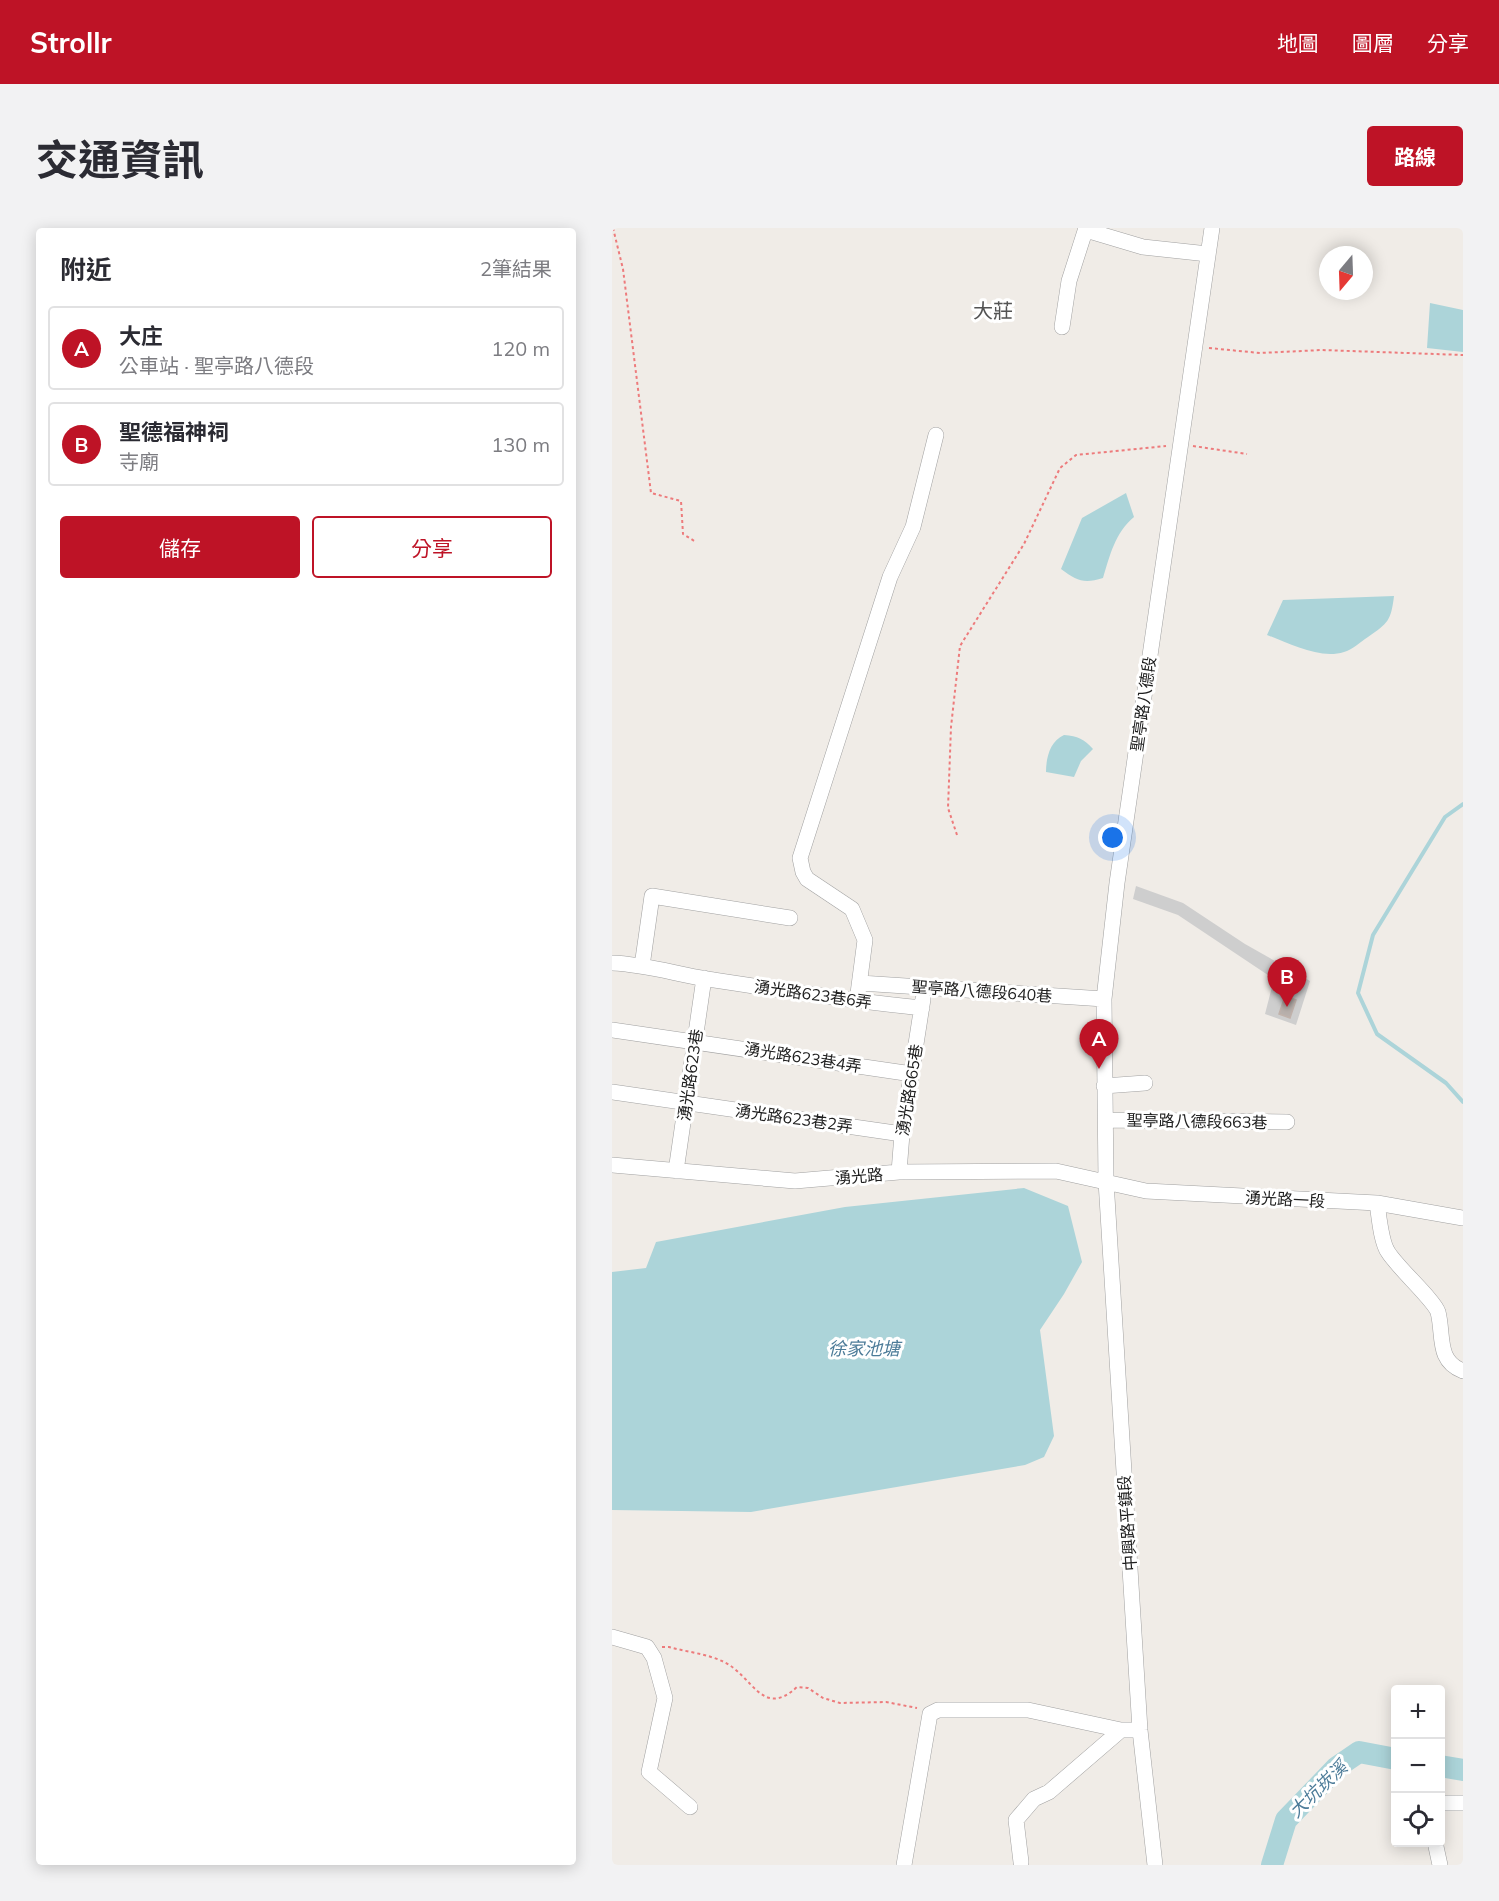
<!DOCTYPE html>
<html lang="zh-TW">
<head>
<meta charset="utf-8">
<style>
	:root { --surface:#fff; --page:#f2f2f3; --text:#2b2b33; --muted:#7c7c81; --line:#e1e1e2; --accent:#be1326 }
	body { margin:0; font-family:Mulish,"Noto Sans TC",sans-serif; background:var(--page); color:var(--text) }
	.controls { position:absolute; right:18px; bottom:18px; display:grid; overflow:hidden; border-radius:6px; box-shadow:0 3px 15px #0003 }
	.controls button { width:54px; height:54px; display:grid; place-items:center; padding:0; border:0; border-bottom:2px solid var(--line); background:var(--surface); color:var(--text); font:30px sans-serif }
	.compass { position:absolute; left:707px; top:18px; width:54px; height:54px; border-radius:50%; background:var(--surface); box-shadow:0 3px 15px #0003; rotate:199deg }
	.you { position:absolute; left:501px; top:610px; width:21px; height:21px; margin:-15px; border:4px solid #fff; border-radius:50%; background:#1a73e8; box-shadow:0 0 0 9px #1a73e833 }
	.badge { display:grid; place-items:center; width:39px; height:39px; border-radius:50%; background:var(--accent); color:#fff; font-size:20px; font-weight:700 }
	.pin { position:absolute; translate:-50% -50px; filter:drop-shadow(0 2px 3px #0008) }
	.pin::after { content:''; position:absolute; top:32px; width:21px; height:18px; background:inherit; clip-path:polygon(0 0,100% 0,50% 100%) }
	.list { margin:0; padding:0; list-style:none }
	h2 { display:flex; justify-content:space-between; align-items:center; height:78px; margin:0; padding:0 24px; font-size:26px }
	h2 small { font-size:20px; font-weight:400; color:var(--muted) }
	.list li { display:grid; grid-template-columns:39px 1fr auto; gap:18px; align-items:center; box-sizing:border-box; height:84px; margin:0 12px 12px; padding:0 12px; border:2px solid var(--line); border-radius:6px }
	.list b { display:block; font-size:22px; white-space:nowrap }
	.list p { margin:0; font-size:20px; white-space:nowrap; color:var(--muted) }
	.list em { font-size:20px; font-style:normal; color:var(--muted) }
	.actions { display:flex; gap:12px; padding:18px 24px }
	.actions a { flex:1; padding:14px 0; border:2px solid var(--accent); border-radius:6px; text-align:center; font-size:21px; color:var(--accent) }
	.actions .main { background:var(--accent); color:#fff }
	.icon { flex:none; width:33px; height:33px; fill:none; stroke:currentColor; stroke-width:2; stroke-linecap:round; stroke-linejoin:round }
	.map { position:relative; flex:none; width:851px; height:1637px; overflow:hidden; border-radius:6px }
	header { display:flex; align-items:center; gap:36px; box-sizing:border-box; height:84px; padding:0 30px; background:var(--accent); color:#fff }
	header strong { font-size:28px }
	nav { display:flex; gap:33px; margin-inline-start:auto; font-size:21px }
	.intro { display:flex; align-items:center; justify-content:space-between; box-sizing:border-box; height:144px; padding:0 36px }
	h1 { margin:0; font-size:42px }
	.button { padding:15px 27px; border-radius:6px; background:var(--accent); color:#fff; font-size:21px; font-weight:700 }
	main { display:flex; gap:36px; padding:0 36px }
	aside { flex:1; background:var(--surface); border-radius:6px; box-shadow:0 3px 15px #0003 }
	.map>svg:first-child { display:block }
	.religious { fill:#cecece }
	.water { fill:#acd4d9 }
	.lines { fill:none; stroke-linecap:round; stroke-linejoin:round }
	.stream { stroke:#acd4d9; stroke-width:4 }
	.river { stroke:#acd4d9; stroke-width:22 }
	.building { fill:#b9b1ad; stroke:#c0b2ab; stroke-width:1.5 }
	.minor-casing { stroke:#a1a1a1; stroke-width:16 }
	.path { stroke:#ed7b7c; stroke-width:2; stroke-dasharray:3 3; stroke-linecap:butt }
	.minor { stroke:#fff; stroke-width:15 }
	.labels { text-anchor:middle; dominant-baseline:central; stroke-width:6; stroke-linejoin:round; paint-order:stroke }
	.street-label { font-size:16px; fill:#202020; stroke:#fff }
	.water-label { font-size:18px; font-style:italic; fill:#4d7c99; stroke:#fff }
	.quarter-label { font-size:20px; fill:#535353; stroke:#fff }
</style>
</head>
<body>
<header>
<strong>Strollr</strong>
<nav><a>地圖</a><a>圖層</a><a>分享</a></nav>
</header>
<div class="intro"><h1>交通資訊</h1><a class="button">路線</a></div>
<main>
<aside>
<h2>附近<small>2筆結果</small></h2>
<ul class="list">
<li><span class="badge">A</span><div><b>大庄</b><p>公車站 · 聖亭路八德段</p></div><em>120 m</em></li>
<li><span class="badge">B</span><div><b>聖德福神祠</b><p>寺廟</p></div><em>130 m</em></li>
</ul>
<div class="actions"><a class="main">儲存</a><a>分享</a></div>
</aside>
<div class="map">
<svg width="851" height="1637" viewBox="0 0 851 1637">
	<rect width="100%" height="100%" fill="#f0ece7"/>
	<path class="religious" d="M524 658 571 675 633 716 698 753 684 797 653 786 662 751 566 687 521 671Z"/>
	<path class="water" d="M818 75 851 82V124L815 120Z
		M514 265 522 289C503 305 498 327 491 350 472 356 465 353 449 341L470 290Z
		M782 368C779 393 776 395 756 409 748 414 740 422 732 424 708 432 677 415 655 407L671 372Z
		M452 507C466 508 472 511 481 521L469 533 462 549 434 544C434 530 438 513 452 507Z
		M412 960 456 978 470 1034 452 1066 428 1102 442 1208 432 1229 413 1237 139 1284 0 1282V1044L34 1040 44 1014 233 979Z"/>
	<g class="lines">
		<path class="stream" d="M851 576 833 589 761 707 746 765 765 806 834 855 851 874"/>
		<path class="river" d="M828 1538 851 1542
			M660 1637 674 1592 725 1539 747 1524 784 1531"/>
	</g>
	<path class="building" d="M673 768 684 772 678 790 667 786Z"/>
	<g class="lines">
		<g class="minor-casing">
			<path id="minor" d="M474 2 531 19 596 26
				M450 99 457 53 474 0
				M0 735C32 736 64 746 95 751 167 762 238 773 310 780
				M30 738 40 668 178 690
				M248 755 492 771
				M245 773 253 712 240 681 195 651 191 644 188 630 278 349 301 299 324 207
				M0 802 300 846
				M492 858 533 855
				M0 864 290 906
				M494 892 675 894
				M0 937 183 953 287 944 444 943 534 963 765 975 851 990
				M64 943 92 750
				M287 944 290 906 311 771
				M765 975C767 988 769 1014 776 1024 785 1039 822 1072 826 1084 832 1107 824 1133 851 1143
				M0 1409 35 1419 42 1430 53 1470 37 1544 78 1579
				M828 1575H851
				M823 1614 828 1637
				M409 1634 404 1592 422 1571 437 1564 509 1502
				M292 1637 318 1486 326 1482H416L509 1502H528
				M543 1637 528 1502 494 953 492 771 505 655 600 0"/>
		</g>
		<path class="path" d="M1 0 11 41 39 265 69 273 71 306 84 314
			M597 120 648 125 710 122 851 127
			M581 218 635 226
			M345 607 336 580 339 499 348 418 412 316 448 240 464 227 554 218
			M50 1419H57C75 1424 96 1426 112 1434 141 1448 150 1491 185 1459L196 1460 211 1470 228 1475 274 1474 305 1480"/>
		<use href="#minor" class="minor"/>
	</g>
	<g class="labels">
		<g class="street-label">
			<text transform="translate(531 476) rotate(-82)">聖亭路八德段</text>
			<text transform="translate(370 763) rotate(4)">聖亭路八德段640巷</text>
			<text transform="translate(201 766) rotate(8)">湧光路623巷6弄</text>
			<text transform="translate(191 829) rotate(9)">湧光路623巷4弄</text>
			<text transform="translate(78 847) rotate(-82)">湧光路623巷</text>
			<text transform="translate(297 862) rotate(-81)">湧光路665巷</text>
			<text transform="translate(182 890) rotate(8)">湧光路623巷2弄</text>
			<text transform="translate(585 893) rotate(1)">聖亭路八德段663巷</text>
			<text transform="translate(247 948) rotate(-5)">湧光路</text>
			<text transform="translate(673 971) rotate(3)">湧光路一段</text>
			<text transform="translate(515 1295) rotate(-94)">中興路平鎮段</text>
		</g>
		<g class="water-label">
			<text x="252" y="1120">徐家池塘</text>
			<text transform="translate(706 1561) rotate(-44)">大坑崁溪</text>
		</g>
		<g class="quarter-label">
			<text x="381" y="82">大莊</text>
		</g>
	</g>
</svg>
<div class="controls">
<button>+</button>
<button>−</button>
<button><svg class="icon" aria-label="locate" viewBox="0 0 24 24"><circle cx="12" cy="12" r="6"/><path d="M12 2v4M12 18v4M2 12h4M18 12h4"/></svg></button>
</div>
<svg class="compass" viewBox="-18 -18 36 36"><path d="M0-13l5 13h-10z" fill="#e53935"/><path d="M0 13l5-13h-10z" fill="#7c7c81"/></svg>
<div class="you"></div>
<div class="pin badge" style="left:487px;top:841px">A</div>
<div class="pin badge" style="left:675px;top:779px">B</div>
</div>
</main>
</body>
</html>
